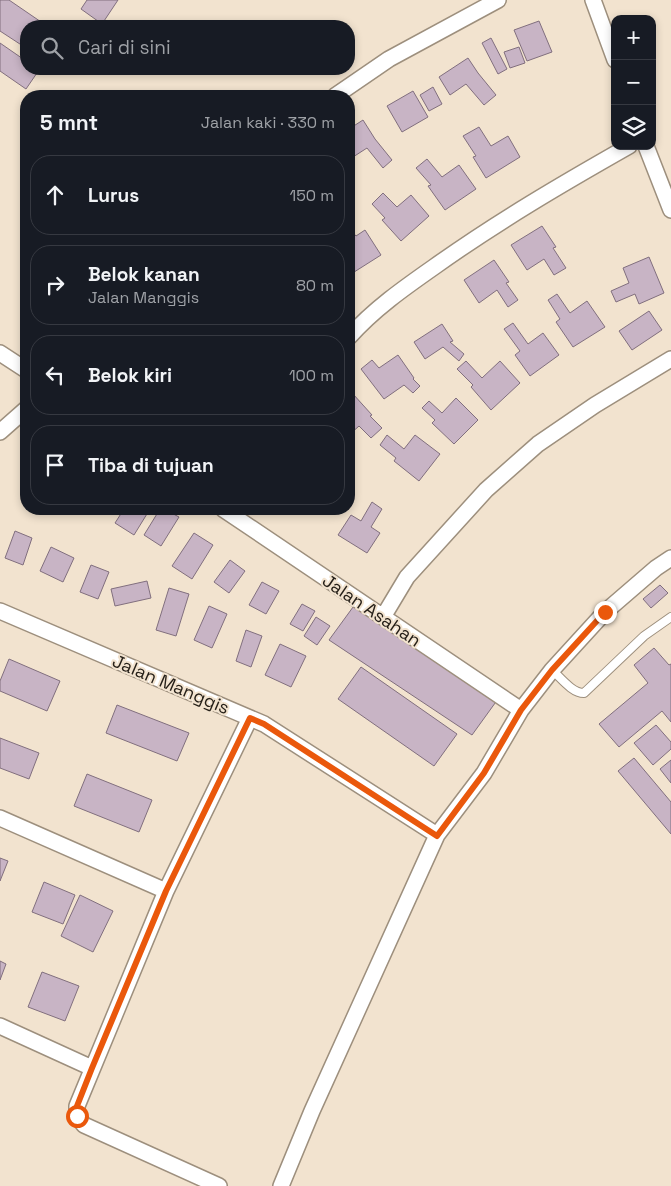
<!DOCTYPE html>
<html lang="id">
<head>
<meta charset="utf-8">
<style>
	:root { --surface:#171b24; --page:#20242c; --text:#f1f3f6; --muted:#9ea1a6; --line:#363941 }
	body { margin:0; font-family:"Space Grotesk",sans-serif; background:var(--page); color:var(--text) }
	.controls { position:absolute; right:15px; top:15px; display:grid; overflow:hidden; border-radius:10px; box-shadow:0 2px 8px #0003 }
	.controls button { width:45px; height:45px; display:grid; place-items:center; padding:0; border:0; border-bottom:1px solid var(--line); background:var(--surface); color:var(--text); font:25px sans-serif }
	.stop { position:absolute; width:15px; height:15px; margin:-11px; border:4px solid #ea580c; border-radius:50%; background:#fff }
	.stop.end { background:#ea580c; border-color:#fff; box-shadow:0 1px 5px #0008 }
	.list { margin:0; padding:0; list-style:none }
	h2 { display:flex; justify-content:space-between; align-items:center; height:65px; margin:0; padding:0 20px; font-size:21px }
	h2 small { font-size:16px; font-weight:400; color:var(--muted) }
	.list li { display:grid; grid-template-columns:32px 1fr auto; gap:15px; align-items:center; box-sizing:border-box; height:80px; margin:0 10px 10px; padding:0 10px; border:1px solid var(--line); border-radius:20px }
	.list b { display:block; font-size:19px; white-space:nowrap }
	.list p { margin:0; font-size:16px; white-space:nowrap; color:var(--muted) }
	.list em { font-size:16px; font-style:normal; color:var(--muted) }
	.icon { flex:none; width:28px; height:28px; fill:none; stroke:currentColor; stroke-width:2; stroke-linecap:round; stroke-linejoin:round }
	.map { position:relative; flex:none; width:671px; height:1186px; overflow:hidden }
	.search { position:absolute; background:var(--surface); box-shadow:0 2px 8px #0003; left:20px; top:20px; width:335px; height:55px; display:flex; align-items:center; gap:12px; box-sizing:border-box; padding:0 18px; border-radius:20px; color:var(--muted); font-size:19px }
	.panel { position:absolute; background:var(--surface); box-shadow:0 2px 8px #0003; left:20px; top:90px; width:335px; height:425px; border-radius:20px }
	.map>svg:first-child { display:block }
	.building { fill:#c8b4c5; stroke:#816f7e }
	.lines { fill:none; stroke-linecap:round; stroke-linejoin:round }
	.lane-casing { stroke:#9d8f7d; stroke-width:10 }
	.street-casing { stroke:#9d8f7d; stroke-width:18 }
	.lane { stroke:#fff; stroke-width:8 }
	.street { stroke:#fff; stroke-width:15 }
	.route { stroke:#ea580c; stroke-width:6 }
	.labels { text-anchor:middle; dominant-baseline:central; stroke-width:4; stroke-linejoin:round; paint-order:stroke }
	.street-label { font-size:18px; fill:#262019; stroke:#f2e3cf }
</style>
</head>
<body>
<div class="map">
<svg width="671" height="1186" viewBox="0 0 671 1186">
	<rect width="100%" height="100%" fill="#f2e3cf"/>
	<path class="building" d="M0 0H9L47 26H26V48L0 31Z
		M87 0H118L102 24 81 9Z
		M539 21 552 52 527 61 514 30Z
		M491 38 507 69 498 74 482 43Z
		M0 43 26 61V69L39 70 26 89 0 71Z
		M519 47 525 63 510 68 504 52Z
		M468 58 478 73 496 95 484 105 466 84 450 95 439 77Z
		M433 87 442 104 429 111 420 95Z
		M413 91 428 117 402 132 387 106Z
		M363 120 375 139 392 160 383 168 367 148 353 157 349 150V129Z
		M479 127 491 146 508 136 520 157 486 178 473 157 476 156 463 136Z
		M427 159 442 177 459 165 476 189 445 210 428 186 431 185 416 168Z
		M383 193 397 207 411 195 429 216 401 241 382 220 385 218 372 204Z
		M542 226 556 247 553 248 566 268 554 275 544 259 527 270 511 245Z
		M349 228 356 236 365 230 381 255 351 274 349 271Z
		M649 257 664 293 639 304 635 294 616 302 611 291 629 283 623 268Z
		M494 260 509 282 506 283 518 300 508 307 497 290 479 303 464 280Z
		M557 294 570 313 587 301 605 327 573 347 556 322 560 319 548 300Z
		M649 311 662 330 632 350 619 331Z
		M513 323 528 344 543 333 559 355 530 376 515 355 520 351 504 329Z
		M442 324 453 341 450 342 464 354 459 361 443 347 425 359 414 342Z
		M398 355 414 378 413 379 420 386 413 393 404 385 384 399 361 369 372 360 379 368Z
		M466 361 482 378 500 361 520 383 491 410 471 387 473 385 457 369Z
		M353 394 372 415 370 416 382 428 371 438 359 426 349 435V399Z
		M456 398 478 420 454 444 432 423 435 420 422 408 429 401 442 413Z
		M387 435 404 449 415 435 440 454 419 481 394 461 396 458 380 445Z
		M372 502 382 509 371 527 380 533 367 553 338 535 351 515 361 521Z
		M124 509H150L134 535 115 523Z
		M160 509H164L179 517 161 546 144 535Z
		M15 531 32 538 23 565 5 558Z
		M194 533 213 545 192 579 172 566Z
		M51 547 74 558 63 582 40 571Z
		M230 560 245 571 229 593 214 582Z
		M91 565 109 572 98 599 80 592Z
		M147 581 151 598 115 606 111 589Z
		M262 582 279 591 266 614 249 605Z
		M660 585 668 593 651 608 643 599Z
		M169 588 189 594 176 636 156 630Z
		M356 603 498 699 472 735 329 640Z
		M302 604 315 611 303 631 290 624Z
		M209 606 227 614 212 648 194 640Z
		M316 617 330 626 317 645 304 636Z
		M246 630 262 636 251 667 236 661Z
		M280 644 306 656 291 687 265 675Z
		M654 648 669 665 671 664V722L662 711 619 747 599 724 648 683 634 665Z
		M9 659 60 681 47 711 0 691V681Z
		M361 667 457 734 434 766 338 699Z
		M117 705 189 733 177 761 106 733Z
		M656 725 671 742V749L653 765 634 743Z
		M0 738 39 753 29 779 0 768Z
		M634 758 671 802V834L618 771Z
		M671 760V783L660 769Z
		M87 774 152 800 139 832 74 806Z
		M0 858 8 861 0 881Z
		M44 882 75 895 63 924 32 912Z
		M80 895 113 911 93 952 61 936Z
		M0 961 6 964 0 980Z
		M42 972 79 986 65 1021 28 1007Z"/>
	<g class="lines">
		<g class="lane-casing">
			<path id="lane" d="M552 670C561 678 572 693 584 693L644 636 671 617"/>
		</g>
		<g class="street-casing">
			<path id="street" d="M593 0 615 60
				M335 96 389 59 498 0
				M646 146 671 210
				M349 337C374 309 404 288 434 267 497 222 562 184 629 146
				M0 353 26 370
				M0 432 26 409
				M223 509 521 710
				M0 611 264 724 437 835
				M383 617 407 577 486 490 538 444 595 405 671 359
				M0 818 166 891
				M0 1026 92 1068
				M219 1186 84 1125 77 1116V1106L166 891 250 718
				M281 1186 312 1111 437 835 484 773 521 710 552 670 605 612 656 568 671 558"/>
		</g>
		<use href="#lane" class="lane"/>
		<use href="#street" class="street"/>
	</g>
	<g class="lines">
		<path class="route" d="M77 1116V1106L92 1068 166 891 250 718 264 724 437 836 484 773 521 710 552 670 605 612"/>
	</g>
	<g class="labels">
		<g class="street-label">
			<text transform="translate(372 610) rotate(34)">Jalan Asahan</text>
			<text transform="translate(171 684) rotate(23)">Jalan Manggis</text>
		</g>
	</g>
</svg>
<div class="controls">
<button>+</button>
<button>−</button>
<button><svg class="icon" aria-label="layers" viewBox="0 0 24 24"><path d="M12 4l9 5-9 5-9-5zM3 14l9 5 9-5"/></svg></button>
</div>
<div class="stop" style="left:77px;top:1116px"></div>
<div class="stop end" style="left:605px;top:612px"></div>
<div class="search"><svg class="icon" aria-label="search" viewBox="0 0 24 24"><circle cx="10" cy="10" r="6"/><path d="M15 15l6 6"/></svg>Cari di sini</div>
<section class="panel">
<h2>5 mnt<small>Jalan kaki · 330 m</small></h2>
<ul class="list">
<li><svg class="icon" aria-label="ahead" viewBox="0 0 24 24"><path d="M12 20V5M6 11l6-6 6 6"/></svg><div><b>Lurus</b></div><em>150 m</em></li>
<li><svg class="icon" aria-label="right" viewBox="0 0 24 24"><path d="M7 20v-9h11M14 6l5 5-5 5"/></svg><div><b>Belok kanan</b><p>Jalan Manggis</p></div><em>80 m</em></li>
<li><svg class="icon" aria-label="left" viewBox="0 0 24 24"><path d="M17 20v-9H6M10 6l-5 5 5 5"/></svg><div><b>Belok kiri</b></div><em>100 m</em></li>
<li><svg class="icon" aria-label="arrive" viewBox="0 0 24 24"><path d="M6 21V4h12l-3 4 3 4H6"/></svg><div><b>Tiba di tujuan</b></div></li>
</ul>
</section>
</div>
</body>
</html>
